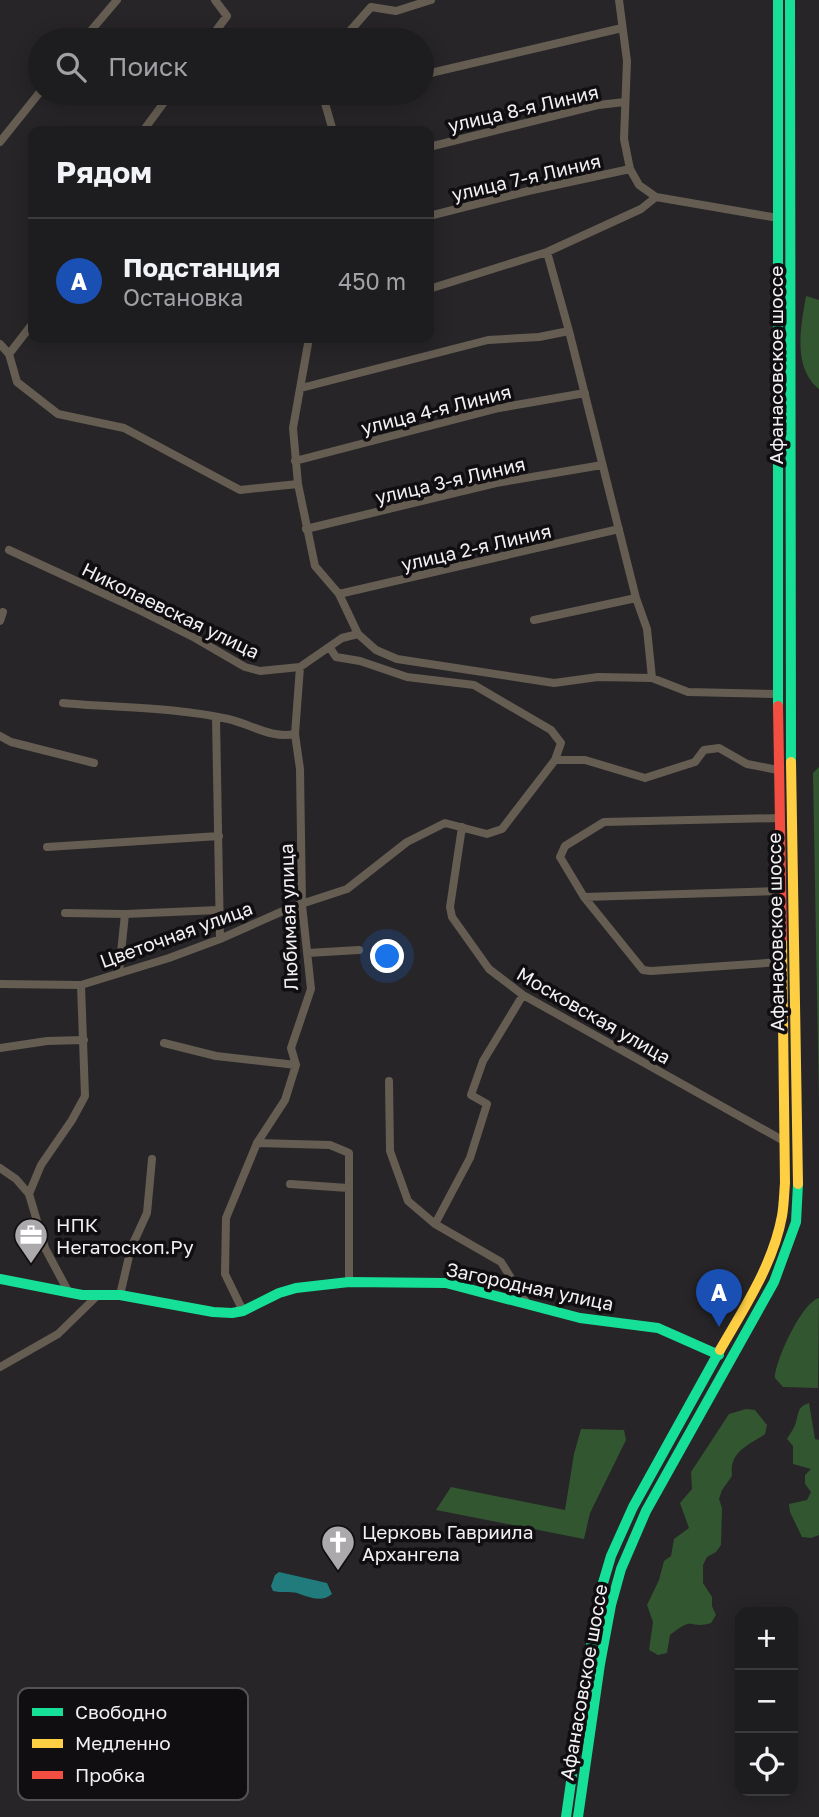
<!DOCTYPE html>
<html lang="ru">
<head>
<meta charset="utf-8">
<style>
	:root { --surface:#1d1c1e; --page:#252527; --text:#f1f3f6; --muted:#a0a1a4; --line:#3b3a3c; --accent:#aca9ac }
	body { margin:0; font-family:"Golos Text",sans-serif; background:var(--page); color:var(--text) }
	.controls { position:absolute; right:21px; bottom:21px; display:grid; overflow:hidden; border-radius:14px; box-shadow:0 4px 18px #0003 }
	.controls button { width:63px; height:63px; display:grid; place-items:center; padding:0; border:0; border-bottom:2px solid var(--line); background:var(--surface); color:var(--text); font:35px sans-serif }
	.you { position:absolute; left:388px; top:957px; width:24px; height:24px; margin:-18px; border:5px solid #fff; border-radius:50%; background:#1a73e8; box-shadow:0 0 0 10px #1a73e833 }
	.badge { display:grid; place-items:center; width:46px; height:46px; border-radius:50%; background:var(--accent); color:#fff; font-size:23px; font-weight:700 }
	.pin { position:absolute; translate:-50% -58px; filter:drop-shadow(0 2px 4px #0008) }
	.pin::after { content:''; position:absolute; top:37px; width:24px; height:21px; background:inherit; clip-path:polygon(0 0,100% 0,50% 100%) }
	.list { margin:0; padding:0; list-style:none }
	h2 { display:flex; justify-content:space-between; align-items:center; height:91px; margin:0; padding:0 28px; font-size:30px }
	h2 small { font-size:23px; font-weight:400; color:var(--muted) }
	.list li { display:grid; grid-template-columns:46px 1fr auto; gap:21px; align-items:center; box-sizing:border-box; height:126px; padding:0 28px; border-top:2px solid var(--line) }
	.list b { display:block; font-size:26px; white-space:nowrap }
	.list p { margin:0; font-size:23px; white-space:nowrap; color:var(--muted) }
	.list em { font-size:23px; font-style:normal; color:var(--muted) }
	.icon { flex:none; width:38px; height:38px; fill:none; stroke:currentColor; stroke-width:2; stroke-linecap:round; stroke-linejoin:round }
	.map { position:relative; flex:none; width:819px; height:1817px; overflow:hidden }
	.search { position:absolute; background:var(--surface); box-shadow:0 4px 18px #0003; left:28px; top:28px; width:406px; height:77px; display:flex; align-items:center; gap:18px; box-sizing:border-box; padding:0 24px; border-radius:38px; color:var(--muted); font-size:26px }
	.panel { position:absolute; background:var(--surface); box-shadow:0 4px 18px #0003; left:28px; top:126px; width:406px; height:217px; border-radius:14px }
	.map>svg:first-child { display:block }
	.forest { fill:#325630 }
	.water { fill:#217a7c }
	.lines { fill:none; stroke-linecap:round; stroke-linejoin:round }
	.street { stroke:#655d52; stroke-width:8 }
	.fast { stroke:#16e098; stroke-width:10 }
	.slow { stroke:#ffcf43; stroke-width:10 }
	.jam { stroke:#f24e42; stroke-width:10 }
	.labels { text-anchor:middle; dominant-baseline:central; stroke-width:7; stroke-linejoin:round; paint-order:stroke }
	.street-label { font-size:19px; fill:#f3f0f3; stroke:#100e10 }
	.poi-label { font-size:19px; fill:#f3f0f3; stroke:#100e10; text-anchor:start }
	.key { fill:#100e10; stroke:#545254; stroke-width:2 }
	.key-label { font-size:19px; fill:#f3f0f3 }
</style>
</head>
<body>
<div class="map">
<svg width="819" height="1817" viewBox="0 0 819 1817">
	<rect width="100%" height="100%" fill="#272528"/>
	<path class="forest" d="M806 296 819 300V389C792 367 801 326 806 296Z
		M819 767V1102L813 773Z
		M819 1298 818 1388 783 1387 775 1378C775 1361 802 1302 819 1298Z
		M809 1403 815 1439 819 1440V1535L811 1538 802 1537 790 1512 789 1504 807 1500 811 1492 805 1484V1475L811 1469 793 1464V1446L787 1439C790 1434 795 1427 796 1422 799 1411 798 1407 809 1403Z
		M746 1409 755 1410 767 1425 765 1434C748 1446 729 1451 732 1476L722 1490 719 1499 722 1508 721 1545 716 1552 707 1557 703 1565V1583L712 1597V1606L716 1615 711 1623C689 1630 695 1614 670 1635L667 1653 658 1655 649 1650 653 1622 647 1605 659 1580 664 1561 671 1556 674 1539 689 1528 680 1503 692 1489 691 1472 729 1414Z
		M581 1429 624 1430 626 1440 590 1513 584 1539 436 1510 451 1487 565 1510 574 1454Z"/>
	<path class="water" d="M279 1572 327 1583 332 1594C321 1603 309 1597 297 1593 290 1591 281 1593 273 1591L271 1586 275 1575Z"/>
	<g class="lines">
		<path class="street" d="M619 0 627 61 624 139 630 169 639 185 656 197 778 218
			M83 40 117 0
			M209 40 227 16 215 0
			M342 40 371 7 396 11 431 0
			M422 75 622 28
			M322 93 333 131
			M323 97 344 93
			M143 131 171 93
			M0 142 40 92
			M429 147 598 105 625 102
			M429 216 528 191 630 169
			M547 252 569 331 636 598 647 629 652 678
			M429 289 547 252 641 209 656 197
			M309 338 293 428 298 484 315 566 339 594 358 634 376 650 397 659 554 683 598 677 652 678 688 692 778 694
			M0 344 9 354 17 382 58 414 124 428 240 490 298 484
			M9 354 33 323
			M301 388 488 340 539 337 569 331
			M295 461 499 408 585 393
			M306 529 496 483 602 465
			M9 550 135 608 195 638 245 667 260 671 300 667 342 638 358 634
			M339 594 619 529
			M534 620 636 598
			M0 621 3 612
			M63 703C117 708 175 707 228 719 251 724 271 739 295 734
			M216 718 220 939
			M0 736 11 742 94 763
			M555 760H585L645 778 695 762 704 750 719 748 747 764 778 770
			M780 818 604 822 565 846 560 857 584 897 643 970 651 971 781 962
			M462 827 450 907 452 917 489 969 523 995 784 1141
			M47 847 219 836
			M584 897 780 891
			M65 913 125 914 219 910
			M308 953 359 950
			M119 972 125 914
			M0 984 81 985 169 958 220 939 292 907 347 889 407 842 445 823 487 834 502 829 555 760 561 743 551 730 474 685 407 677 360 661 336 657 330 648
			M164 1043 216 1056 296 1065
			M0 1048 47 1041 84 1040
			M389 1081 390 1151 408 1201 435 1224 501 1262 526 1302
			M257 1143 330 1145 349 1153V1282
			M0 1168 16 1179 29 1194
			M290 1184 348 1188
			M435 1224 470 1158 487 1104 471 1095 483 1061 523 995
			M69 1293 45 1248 29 1194 41 1165 72 1120 85 1096 81 985
			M120 1295 131 1248 147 1213 152 1159
			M243 1311 225 1274 226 1218 257 1143 285 1100 296 1065 291 1048 311 989 302 905 300 769 295 734 300 667
			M0 1367 58 1334 98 1295"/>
		<path class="fast" d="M778 0V706
			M790 0 791 762
			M0 1279 82 1295H120L213 1312 232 1313 243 1311 279 1293 296 1288 349 1282 446 1283 580 1318 658 1328 719 1355
			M566 1817 588 1662 603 1583 611 1556 633 1507 720 1350
			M578 1817 600 1664 611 1605 621 1569 646 1511 774 1282 796 1222 798 1184"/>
		<path class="slow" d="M791 762 798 1184
			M720 1350C744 1308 773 1265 782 1216 784 1205 784 1194 785 1183L782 939"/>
		<path class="jam" d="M778 706 782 939"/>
	</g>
	<defs>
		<g id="office-pin" transform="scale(1.75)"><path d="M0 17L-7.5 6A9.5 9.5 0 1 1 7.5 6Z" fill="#aca9ac" stroke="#100e10"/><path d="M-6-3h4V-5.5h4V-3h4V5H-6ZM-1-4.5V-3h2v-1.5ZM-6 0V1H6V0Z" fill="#fff"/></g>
		<g id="church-pin" transform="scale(1.75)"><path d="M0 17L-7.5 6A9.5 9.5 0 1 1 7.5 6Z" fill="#aca9ac" stroke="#100e10"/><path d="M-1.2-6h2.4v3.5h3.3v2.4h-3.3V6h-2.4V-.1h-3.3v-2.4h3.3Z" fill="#fff"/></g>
	</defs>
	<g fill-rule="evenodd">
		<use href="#office-pin" x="31" y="1235"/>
		<use href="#church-pin" x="338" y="1542"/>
	</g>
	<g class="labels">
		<g class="street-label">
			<text transform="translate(523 108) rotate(-13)">улица 8-я Линия</text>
			<text transform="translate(526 177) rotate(-13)">улица 7-я Линия</text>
			<text transform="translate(775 365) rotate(-90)">Афанасовское шоссе</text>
			<text transform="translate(436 409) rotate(-14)">улица 4-я Линия</text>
			<text transform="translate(450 480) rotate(-13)">улица 3-я Линия</text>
			<text transform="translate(476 547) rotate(-13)">улица 2-я Линия</text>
			<text transform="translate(171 610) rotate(26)">Николаевская улица</text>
			<text transform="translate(288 917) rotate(-92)">Любимая улица</text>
			<text transform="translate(775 932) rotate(-91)">Афанасовское шоссе</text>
			<text transform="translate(176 934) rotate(-20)">Цветочная улица</text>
			<text transform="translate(594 1015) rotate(30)">Московская улица</text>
			<text transform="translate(530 1286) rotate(12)">Загородная улица</text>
			<text transform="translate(583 1682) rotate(-80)">Афанасовское шоссе</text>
		</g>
		<g class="poi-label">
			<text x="56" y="1224">НПК<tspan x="56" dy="22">Негатоскоп.Ру</tspan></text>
			<text x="362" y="1531">Церковь Гавриила<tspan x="362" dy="22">Архангела</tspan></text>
		</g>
	</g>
	<rect x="18" y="1688" width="230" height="112" rx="10" class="key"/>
	<rect x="32" y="1708" width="31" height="8" fill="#16e098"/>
	<rect x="32" y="1739" width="31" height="9" fill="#ffcf43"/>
	<rect x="32" y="1771" width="31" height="8" fill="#f24e42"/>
	<g class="key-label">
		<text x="75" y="1719">Свободно</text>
		<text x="75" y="1750">Медленно</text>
		<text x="75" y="1782">Пробка</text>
	</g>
</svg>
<div class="controls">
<button>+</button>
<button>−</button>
<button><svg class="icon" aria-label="locate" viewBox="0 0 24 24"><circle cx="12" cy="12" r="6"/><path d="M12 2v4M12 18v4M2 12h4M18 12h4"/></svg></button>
</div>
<div class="you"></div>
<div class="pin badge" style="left:719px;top:1327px;background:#1a4fb4">A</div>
<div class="search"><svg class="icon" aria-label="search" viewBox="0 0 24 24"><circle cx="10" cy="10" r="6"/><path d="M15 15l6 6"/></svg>Поиск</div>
<section class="panel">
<h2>Рядом<small></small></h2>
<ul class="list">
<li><span class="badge" style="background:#1a4fb4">A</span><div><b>Подстанция</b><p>Остановка</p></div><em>450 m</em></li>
</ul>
</section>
</div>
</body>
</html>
